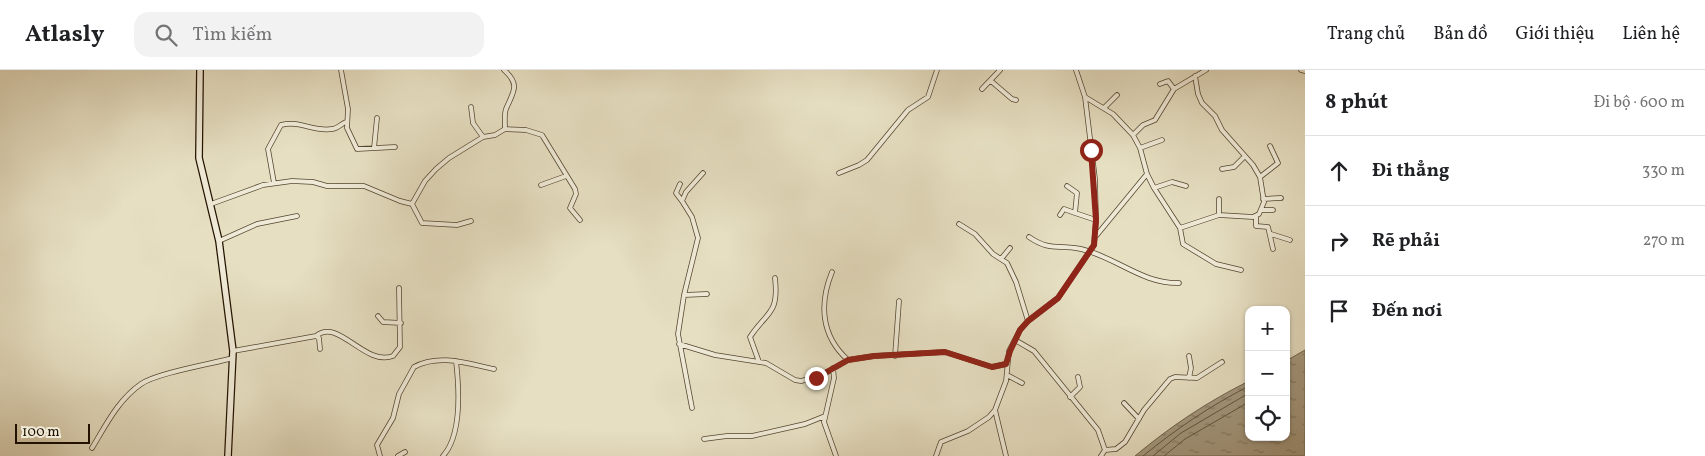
<!DOCTYPE html>
<html lang="vi">
<head>
<meta charset="utf-8">
<style>
	:root { --surface:#fff; --page:#f2f2f2; --text:#202124; --muted:#757577; --line:#e0e0e0 }
	body { margin:0; font-family:Vollkorn,serif; background:var(--page); color:var(--text) }
	.controls { position:absolute; right:15px; bottom:15px; display:grid; overflow:hidden; border-radius:10px; box-shadow:0 1px 4px #0004 }
	.controls button { width:45px; height:45px; display:grid; place-items:center; padding:0; border:0; border-bottom:1px solid var(--line); background:var(--surface); color:var(--text); font:25px sans-serif }
	.scale { position:absolute; left:15px; bottom:12px; width:75px; box-sizing:border-box; padding-left:5px; border:2px solid #231200; border-top:0; font-size:14px; line-height:18px; white-space:nowrap; color:#231200; -webkit-text-stroke:4px #efead7; paint-order:stroke }
	.stop { position:absolute; width:15px; height:15px; margin:-11px; border:4px solid #8f2418; border-radius:50%; background:#fff }
	.stop.end { background:#8f2418; border-color:#fff; box-shadow:0 1px 5px #0008 }
	.list { margin:0; padding:0; list-style:none }
	h2 { display:flex; justify-content:space-between; align-items:center; height:65px; margin:0; padding:0 20px; font-size:21px }
	h2 small { font-size:16px; font-weight:400; color:var(--muted) }
	.list li { display:grid; grid-template-columns:32px 1fr auto; gap:15px; align-items:center; box-sizing:border-box; height:70px; padding:0 20px; border-top:1px solid var(--line) }
	.list b { display:block; font-size:19px; white-space:nowrap }
	.list em { font-size:16px; font-style:normal; color:var(--muted) }
	.icon { flex:none; width:28px; height:28px; fill:none; stroke:currentColor; stroke-width:2; stroke-linecap:round; stroke-linejoin:round }
	.map { position:relative; flex:none; width:1305px; height:386px; overflow:hidden }
	header { display:flex; align-items:center; gap:30px; box-sizing:border-box; height:70px; padding:0 25px; background:var(--surface); border-bottom:1px solid var(--line) }
	header strong { font-size:24px }
	nav { display:flex; gap:28px; margin-inline-start:auto; font-size:18px }
	.search { width:350px; height:45px; background:var(--page); display:flex; align-items:center; gap:12px; box-sizing:border-box; padding:0 18px; border-radius:15px; color:var(--muted); font-size:19px }
	main { display:flex }
	aside { flex:1; background:var(--surface) }
	.map>svg:first-child { display:block }
	.water { fill:url(#water-ripples); stroke:#70634d }
	.lines { fill:none; stroke-linecap:round; stroke-linejoin:round }
	.shore { stroke:#645640; stroke-width:1 }
	.minor-casing { stroke:#544530; stroke-width:5.5 }
	.secondary-casing { stroke:#231200; stroke-width:8 }
	.minor { stroke:#efead7; stroke-width:4 }
	.secondary { stroke:#efead7; stroke-width:5.5 }
	.route { stroke:#8f2418; stroke-width:6 }
</style>
</head>
<body>
<header>
<strong>Atlasly</strong>
<div class="search"><svg class="icon" aria-label="search" viewBox="0 0 24 24"><circle cx="10" cy="10" r="6"/><path d="M15 15l6 6"/></svg>Tìm kiếm</div>
<nav><a>Trang chủ</a><a>Bản đồ</a><a>Giới thiệu</a><a>Liên hệ</a></nav>
</header>
<main>
<div class="map">
<svg width="1305" height="386" viewBox="0 0 1305 386">
	<defs>
		<pattern id="water-ripples" width="26" height="14" patternUnits="userSpaceOnUse" patternTransform="scale(1.25)"><rect width="26" height="14" fill="#a49980"/><path d="M2 4q2-2 4 0t4 0M15 11q2-2 4 0t4 0" fill="none" stroke="#857b66"/></pattern>
	</defs>
	<rect width="100%" height="100%" fill="#e6dfc2"/>
	<filter id="stains"><feTurbulence type="fractalNoise" baseFrequency=".004" numOctaves="4"/><feColorMatrix values="0 0 0 0 .2 0 0 0 0 .09 0 0 0 0 .02 0 0 0 .5 -.17"/></filter>
	<radialGradient id="worn" r=".72"><stop offset=".6" stop-color="#630" stop-opacity="0"/><stop offset="1" stop-color="#630" stop-opacity=".3"/></radialGradient>
	<path class="water" d="M1305 280V386H1135C1171 356 1207 332 1249 311V367H1286V291Z"/>
	<g class="lines">
		<path class="shore" d="M1143 386C1176 359 1210 336 1249 316
			M1153 386 1181 363 1249 323
			M1164 386 1185 369 1249 332"/>
		<g class="minor-casing">
			<path id="minor" d="M341 0 348 39 347 58 357 79 395 77
				M504 0C521 15 513 22 506 39 504 44 505 53 505 59
				M1301 0 1305 1
				M991 11 1012 29 1016 30
				M1160 14 1168 11 1174 19
				M982 19 1000 0
				M1085 27 1113 44 1133 65 1140 78 1147 104 1154 118 1180 158 1183 174 1216 194 1241 200
				M471 37 473 53 483 67
				M1104 38 1117 25
				M1133 65 1143 55 1155 50 1174 19 1206 0
				M374 78 377 48
				M1140 78 1162 70
				M1222 99 1234 97 1245 86
				M839 103 859 95 867 90 908 40 928 27 937 0
				M1260 107 1278 93 1270 76
				M274 113 268 79 281 55C300 50 313 62 332 59 337 59 341 54 346 52
				M680 114 676 123 682 131
				M541 115 566 106
				M1067 116 1077 123 1075 143 1096 150
				M1154 118 1172 112 1186 116
				M1219 129V145
				M1263 129 1281 128
				M211 134 263 115 292 111 313 112 327 116H364L400 131 412 134
				M412 134 425 111 436 99 449 88 483 67 495 65 505 59 526 60 542 65 575 119 576 124 570 138 580 150
				M412 134 422 153 457 155 471 151
				M1261 140H1273
				M1060 145 1064 139 1075 143
				M1256 146V156L1268 157 1273 179
				M959 154 975 164 993 184 1007 193 1016 212 1028 251
				M1180 158 1219 145 1253 147 1259 144 1264 132 1260 107 1253 95 1222 60 1215 46 1202 33 1198 24 1195 6
				M1271 164 1290 170
				M1096 166 1147 104
				M1029 167C1051 182 1058 174 1081 179 1116 187 1142 214 1179 213
				M219 171 257 154 297 146
				M1001 189 1010 178
				M832 202C819 234 821 266 848 290
				M684 225 707 224
				M378 246 383 252 401 253
				M316 266C338 247 365 297 393 286L400 277 399 218
				M1015 270 1034 281 1098 360 1105 380
				M679 274 715 285 766 293 795 310 801 311 821 306 848 290 874 286 945 282 992 297 1006 294
				M233 281 316 266 319 268 320 279
				M895 286 899 231
				M759 292 750 267C767 241 779 245 775 208
				M833 298 834 308 824 352 836 386
				M1007 305 1022 313
				M1189 308 1191 298 1189 286
				M1070 327 1080 317 1078 307
				M1124 333 1139 349
				M692 338 678 264 684 225 698 168 692 147 682 131 686 122 703 103
				M995 340 1006 386
				M704 369 727 366H752L805 354 825 346
				M92 378C106 355 118 330 141 314 157 303 211 294 233 288
				M380 386 377 375 393 348 399 324 414 297C439 283 469 294 494 299
				M398 386 405 382
				M443 386C462 365 459 317 456 291
				M936 386 941 372 968 361 989 347 995 340 1006 311 1009 281 1020 260 1028 251 1058 228 1094 175 1096 150 1095 109 1085 27 1076 0
				M1101 386 1105 380 1116 379 1125 372 1144 340 1170 309 1175 307 1197 308 1222 292"/>
		</g>
		<g class="secondary-casing">
			<path id="secondary" d="M200 0 199 88 219 171 233 281 228 386"/>
		</g>
		<use href="#minor" class="minor"/>
		<use href="#secondary" class="secondary"/>
	</g>
	<g class="lines">
		<path class="route" d="M816 308 848 290 874 286 945 282 992 297 1006 294 1010 281 1020 260 1028 251 1058 228 1094 175 1096 150 1091 80"/>
	</g>
	<rect width="100%" height="100%" filter="url(#stains)"/>
	<rect width="100%" height="100%" fill="url(#worn)"/>
</svg>
<div class="controls">
<button>+</button>
<button>−</button>
<button><svg class="icon" aria-label="locate" viewBox="0 0 24 24"><circle cx="12" cy="12" r="6"/><path d="M12 2v4M12 18v4M2 12h4M18 12h4"/></svg></button>
</div>
<div class="scale">100 m</div>
<div class="stop" style="left:1091px;top:80px"></div>
<div class="stop end" style="left:816px;top:308px"></div>
</div>
<aside>
<h2>8 phút<small>Đi bộ · 600 m</small></h2>
<ul class="list">
<li><svg class="icon" aria-label="ahead" viewBox="0 0 24 24"><path d="M12 20V5M6 11l6-6 6 6"/></svg><div><b>Đi thẳng</b></div><em>330 m</em></li>
<li><svg class="icon" aria-label="right" viewBox="0 0 24 24"><path d="M7 20v-9h11M14 6l5 5-5 5"/></svg><div><b>Rẽ phải</b></div><em>270 m</em></li>
<li><svg class="icon" aria-label="arrive" viewBox="0 0 24 24"><path d="M6 21V4h12l-3 4 3 4H6"/></svg><div><b>Đến nơi</b></div></li>
</ul>
</aside>
</main>
</body>
</html>
